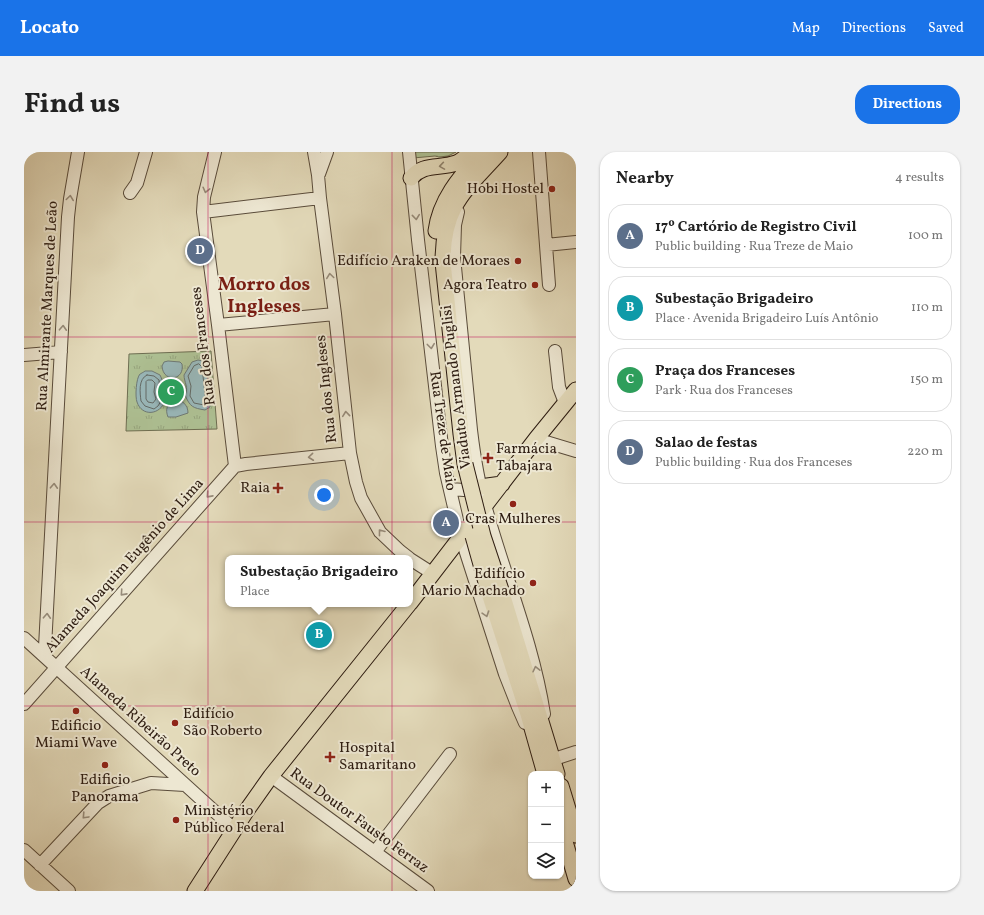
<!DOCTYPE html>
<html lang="en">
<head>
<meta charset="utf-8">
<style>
	:root { --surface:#fff; --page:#f2f2f2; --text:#222; --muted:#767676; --line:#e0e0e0; --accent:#1a73e8 }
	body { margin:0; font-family:Vollkorn,serif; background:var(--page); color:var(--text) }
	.controls { position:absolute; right:12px; bottom:12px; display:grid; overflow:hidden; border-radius:8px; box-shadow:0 1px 3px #0004 }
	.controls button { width:36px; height:36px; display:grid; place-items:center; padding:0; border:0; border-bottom:1px solid var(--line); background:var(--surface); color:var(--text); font:20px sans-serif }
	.you { position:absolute; left:300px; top:343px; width:14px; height:14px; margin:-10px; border:3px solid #fff; border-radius:50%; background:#1a73e8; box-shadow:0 0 0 6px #1a73e833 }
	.badge { display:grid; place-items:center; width:26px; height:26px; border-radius:50%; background:var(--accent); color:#fff; font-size:13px; font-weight:700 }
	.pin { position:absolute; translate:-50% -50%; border:2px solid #fff; box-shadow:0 1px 4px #0006 }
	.popup { position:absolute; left:201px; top:403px; width:188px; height:52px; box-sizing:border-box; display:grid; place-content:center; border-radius:8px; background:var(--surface); filter:drop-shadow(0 1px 3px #0005); font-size:13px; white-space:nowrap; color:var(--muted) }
	.popup b { font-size:15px; color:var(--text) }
	.popup::after { content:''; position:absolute; left:50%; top:100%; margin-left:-8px; border:8px solid transparent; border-top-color:var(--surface) }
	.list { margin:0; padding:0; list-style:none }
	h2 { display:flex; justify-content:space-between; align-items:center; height:52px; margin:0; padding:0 16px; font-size:17px }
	h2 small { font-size:13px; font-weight:400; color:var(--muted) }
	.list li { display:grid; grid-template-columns:26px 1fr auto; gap:12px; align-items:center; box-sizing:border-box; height:64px; margin:0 8px 8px; padding:0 8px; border:1px solid var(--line); border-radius:16px }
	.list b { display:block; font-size:15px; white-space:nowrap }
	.list p { margin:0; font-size:13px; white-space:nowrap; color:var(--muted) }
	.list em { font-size:13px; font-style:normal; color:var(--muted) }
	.icon { flex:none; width:22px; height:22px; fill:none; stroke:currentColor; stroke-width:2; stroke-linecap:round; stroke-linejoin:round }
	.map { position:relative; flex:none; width:552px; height:739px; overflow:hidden; border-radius:16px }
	header { display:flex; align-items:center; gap:24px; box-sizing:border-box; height:56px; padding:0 20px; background:var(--accent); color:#fff }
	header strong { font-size:19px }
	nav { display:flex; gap:22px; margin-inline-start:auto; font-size:14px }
	.intro { display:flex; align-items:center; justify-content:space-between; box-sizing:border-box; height:96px; padding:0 24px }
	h1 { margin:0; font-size:28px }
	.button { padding:10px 18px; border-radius:16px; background:var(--accent); color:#fff; font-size:14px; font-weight:700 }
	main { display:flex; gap:24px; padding:0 24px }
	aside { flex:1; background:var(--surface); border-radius:16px; box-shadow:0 1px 3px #0004 }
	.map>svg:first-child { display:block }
	.park { fill:url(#park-tufts); stroke:#6e6e52 }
	.water { fill:#99b8ba; stroke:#6e7a76 }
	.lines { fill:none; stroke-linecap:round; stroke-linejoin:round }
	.shore { stroke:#636a66; stroke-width:1 }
	.minor-casing { stroke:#5a4c3b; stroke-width:14 }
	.major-casing { stroke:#2d1c11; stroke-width:17 }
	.minor { stroke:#ede7d2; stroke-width:12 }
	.major { stroke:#e3daba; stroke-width:15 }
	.major-bridge-casing { stroke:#2d1c11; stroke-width:17; stroke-linecap:butt }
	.major-bridge { stroke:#e3daba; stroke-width:15 }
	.oneway { stroke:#91846e }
	.oneway2 { stroke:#978c7b }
	.grid { fill:none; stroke:#c2185b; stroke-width:1; stroke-opacity:0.55 }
	.poi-dot { fill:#8f2418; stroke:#ede7d2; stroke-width:1.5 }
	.labels { text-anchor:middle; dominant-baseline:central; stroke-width:4; stroke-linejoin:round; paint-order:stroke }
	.poi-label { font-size:15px; fill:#2d1c11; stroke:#ede7d2; text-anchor:end }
	.street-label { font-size:15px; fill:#2d1c11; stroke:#ede7d2 }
	.district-label { font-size:19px; font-weight:bold; fill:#7a1f14; stroke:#ede7d2 }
</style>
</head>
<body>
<header>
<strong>Locato</strong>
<nav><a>Map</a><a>Directions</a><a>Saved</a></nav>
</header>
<div class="intro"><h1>Find us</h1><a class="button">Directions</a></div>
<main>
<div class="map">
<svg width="552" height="739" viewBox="0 0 552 739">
	<defs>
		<pattern id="park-tufts" width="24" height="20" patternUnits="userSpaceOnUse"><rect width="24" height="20" fill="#aec194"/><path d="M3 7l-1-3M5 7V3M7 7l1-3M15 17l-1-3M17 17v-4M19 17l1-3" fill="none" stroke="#96a57f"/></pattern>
	</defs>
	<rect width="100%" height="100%" fill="#e3daba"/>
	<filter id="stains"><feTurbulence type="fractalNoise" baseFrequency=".005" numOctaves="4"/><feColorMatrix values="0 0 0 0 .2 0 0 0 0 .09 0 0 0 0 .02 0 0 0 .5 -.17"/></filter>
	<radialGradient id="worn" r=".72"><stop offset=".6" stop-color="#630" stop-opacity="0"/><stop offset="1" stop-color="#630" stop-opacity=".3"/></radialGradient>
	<path class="park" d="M389 0H432L424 4 415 5 411 4 389 6Z
		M187 199 193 277 102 279 105 202Z"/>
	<path class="water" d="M174 208 179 209 182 213 186 255 181 258C169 256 166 255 161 243 165 236 160 230 160 223L168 210Z
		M144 209 156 210 158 212C161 229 139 231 138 214L140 210Z
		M121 219H128L136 223 140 232 139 239 141 249C136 263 118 265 113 250 111 245 112 226 116 222 116 222 120 220 121 219Z
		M150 248C158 247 164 253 164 261L152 265H144C141 257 143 253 150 248Z"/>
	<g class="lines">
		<path class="shore" d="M175 212 178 215 182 251 180 253 170 251 166 244 167 234 164 224 170 214Z
			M123 223 130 224 135 228 137 249 134 254 130 257 121 254 117 249C116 241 114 227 123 223Z
			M124 228H128L131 231 130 240 132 247 129 251 124 250 122 247V230Z"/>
		<g class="minor-casing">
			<path id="minor" d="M191 0 180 45 179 60 194 173 211 314
				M290 0 294 23 296 46 311 162 326 301 332 330 337 346 356 380 376 399 385 406
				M385 0 394 88 418 294 422 321 437 385 481 522 494 555 501 571
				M515 0 525 133
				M295 22 303 0
				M106 41 113 31 122 0
				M179 60 296 46
				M434 60 431 73 430 105 447 278C450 303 454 329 461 353 480 423 509 490 520 562
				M522 93 552 90
				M194 173 311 162
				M531 199 535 235 541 251
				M0 203 37 200
				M512 287 552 299
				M211 314 222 312 326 301
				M426 337 440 338 449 332 451 327
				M386 407 408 421
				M0 486 211 678
				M18 502 21 495 44 65 46 47 54 0
				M0 552 211 314
				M521 610 552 600
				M247 624 404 739
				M0 698 45 739
				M351 700 426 602
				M16 713 74 651 85 644 127 631 161 633"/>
		</g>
		<g class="major-casing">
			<path id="major" d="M387 26C399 11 416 17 432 11 438 9 443 3 448 0
				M412 79C416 47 437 24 458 0
				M441 312 437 282 419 110C419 53 441 39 476 0
				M456 335 478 332
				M477 438 533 622
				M465 441 504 562 521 622
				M386 451 512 287 552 238
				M537 634 552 683
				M537 676 552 727
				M171 739 223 658 247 624 385 452"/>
		</g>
		<use href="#minor" class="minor"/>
		<use href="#major" class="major"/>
		<g class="major-bridge-casing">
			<path id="major-bridge" d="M441 312 459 384 477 438
				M449 384 465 441"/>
		</g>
		<use href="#major-bridge" class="major-bridge"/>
	</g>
	<defs><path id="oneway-chevron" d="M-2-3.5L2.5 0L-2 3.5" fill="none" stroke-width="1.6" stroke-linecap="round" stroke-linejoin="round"/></defs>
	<use class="oneway" href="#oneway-chevron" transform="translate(418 14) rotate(171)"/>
	<g class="oneway2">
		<use href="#oneway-chevron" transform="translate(182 38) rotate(104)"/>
		<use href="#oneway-chevron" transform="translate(46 46) rotate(-82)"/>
		<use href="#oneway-chevron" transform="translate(392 65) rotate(84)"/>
		<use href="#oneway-chevron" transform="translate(306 124) rotate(-98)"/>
		<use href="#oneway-chevron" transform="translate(39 176) rotate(-87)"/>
		<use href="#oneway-chevron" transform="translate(407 194) rotate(83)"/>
		<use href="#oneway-chevron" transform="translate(322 262) rotate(-96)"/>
		<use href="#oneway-chevron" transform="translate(287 305) rotate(174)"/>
		<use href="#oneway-chevron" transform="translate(30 334) rotate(-87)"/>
		<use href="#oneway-chevron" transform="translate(185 343) rotate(132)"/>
		<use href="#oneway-chevron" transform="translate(357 380) rotate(-128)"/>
		<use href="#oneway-chevron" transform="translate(99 441) rotate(132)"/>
		<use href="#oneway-chevron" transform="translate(462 462) rotate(72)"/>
		<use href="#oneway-chevron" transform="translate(23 464) rotate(-87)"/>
		<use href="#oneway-chevron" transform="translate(512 517) rotate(-103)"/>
		<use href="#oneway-chevron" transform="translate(61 664) rotate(133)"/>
	</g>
	<path class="grid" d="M184 0V739M368 0V739M0 185H552M0 370H552M0 554H552"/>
	<g class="poi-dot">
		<circle cx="528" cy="37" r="4"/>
		<circle cx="494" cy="109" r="4"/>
		<circle cx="511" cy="133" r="4"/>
		<path d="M462 300h4v4h4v4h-4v4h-4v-4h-4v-4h4z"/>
		<path d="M252 330h4v4h4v4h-4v4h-4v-4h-4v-4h4z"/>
		<circle cx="489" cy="352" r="4"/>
		<circle cx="509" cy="431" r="4"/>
		<circle cx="52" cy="559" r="4"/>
		<circle cx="151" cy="571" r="4"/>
		<path d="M304 599h4v4h4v4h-4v4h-4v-4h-4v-4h4z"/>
		<circle cx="81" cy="613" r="4"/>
		<circle cx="152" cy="668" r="4"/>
	</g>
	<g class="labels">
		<g class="poi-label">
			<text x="520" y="37">Hobi Hostel</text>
			<text x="486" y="109">Edifício Araken de Moraes</text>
			<text x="503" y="133">Agora Teatro</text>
			<text x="472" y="297" text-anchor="start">Farmácia<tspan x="472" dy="17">Tabajara</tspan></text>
			<text x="246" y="336">Raia</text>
			<text x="489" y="367" text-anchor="middle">Cras Mulheres</text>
			<text x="501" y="422">Edifício<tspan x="501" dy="17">Mario Machado</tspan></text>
			<text x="159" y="562" text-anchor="start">Edifício<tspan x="159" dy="17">São Roberto</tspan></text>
			<text x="52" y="574" text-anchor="middle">Edificio<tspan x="52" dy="17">Miami Wave</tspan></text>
			<text x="315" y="596" text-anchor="start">Hospital<tspan x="315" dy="17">Samaritano</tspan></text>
			<text x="81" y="628" text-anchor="middle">Edificio<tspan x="81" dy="17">Panorama</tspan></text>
			<text x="160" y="659" text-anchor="start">Ministério<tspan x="160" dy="17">Público Federal</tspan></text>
		</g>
		<g class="street-label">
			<text transform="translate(24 154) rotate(-87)">Rua Almirante Marques de Leão</text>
			<text transform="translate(180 194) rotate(-97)">Rua dos Franceses</text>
			<text transform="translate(433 235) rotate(-97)">Viaduto Armando Puglisi</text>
			<text transform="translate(303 237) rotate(-96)">Rua dos Ingleses</text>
			<text transform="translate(418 279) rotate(82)">Rua Treze de Maio</text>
			<text transform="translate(101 414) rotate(-48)">Alameda Joaquim Eugênio de Lima</text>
			<text transform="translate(116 570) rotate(42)">Alameda Ribeirão Preto</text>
			<text transform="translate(335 669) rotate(36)">Rua Doutor Fausto Ferraz</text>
		</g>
		<g class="district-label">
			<text x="240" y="133">Morro dos<tspan x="240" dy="22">Ingleses</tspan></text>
		</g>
	</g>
	<rect width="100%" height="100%" filter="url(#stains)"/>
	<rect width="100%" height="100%" fill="url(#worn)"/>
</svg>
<div class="controls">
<button>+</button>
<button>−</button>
<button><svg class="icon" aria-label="layers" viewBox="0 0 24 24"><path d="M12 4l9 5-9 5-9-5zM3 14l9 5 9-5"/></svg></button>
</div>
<div class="you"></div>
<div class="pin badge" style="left:422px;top:371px;background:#5c6f8a">A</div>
<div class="pin badge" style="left:295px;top:483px;background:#0f9aa8">B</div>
<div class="popup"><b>Subestação Brigadeiro</b>Place</div>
<div class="pin badge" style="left:147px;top:240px;background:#2e9e5b">C</div>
<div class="pin badge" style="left:176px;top:99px;background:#5c6f8a">D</div>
</div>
<aside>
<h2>Nearby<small>4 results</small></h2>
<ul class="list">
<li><span class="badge" style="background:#5c6f8a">A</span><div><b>17º Cartório de Registro Civil</b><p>Public building · Rua Treze de Maio</p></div><em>100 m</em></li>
<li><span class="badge" style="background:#0f9aa8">B</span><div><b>Subestação Brigadeiro</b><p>Place · Avenida Brigadeiro Luís Antônio</p></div><em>110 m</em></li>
<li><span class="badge" style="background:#2e9e5b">C</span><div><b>Praça dos Franceses</b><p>Park · Rua dos Franceses</p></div><em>150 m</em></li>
<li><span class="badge" style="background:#5c6f8a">D</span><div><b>Salao de festas</b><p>Public building · Rua dos Franceses</p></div><em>220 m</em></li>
</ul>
</aside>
</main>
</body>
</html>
